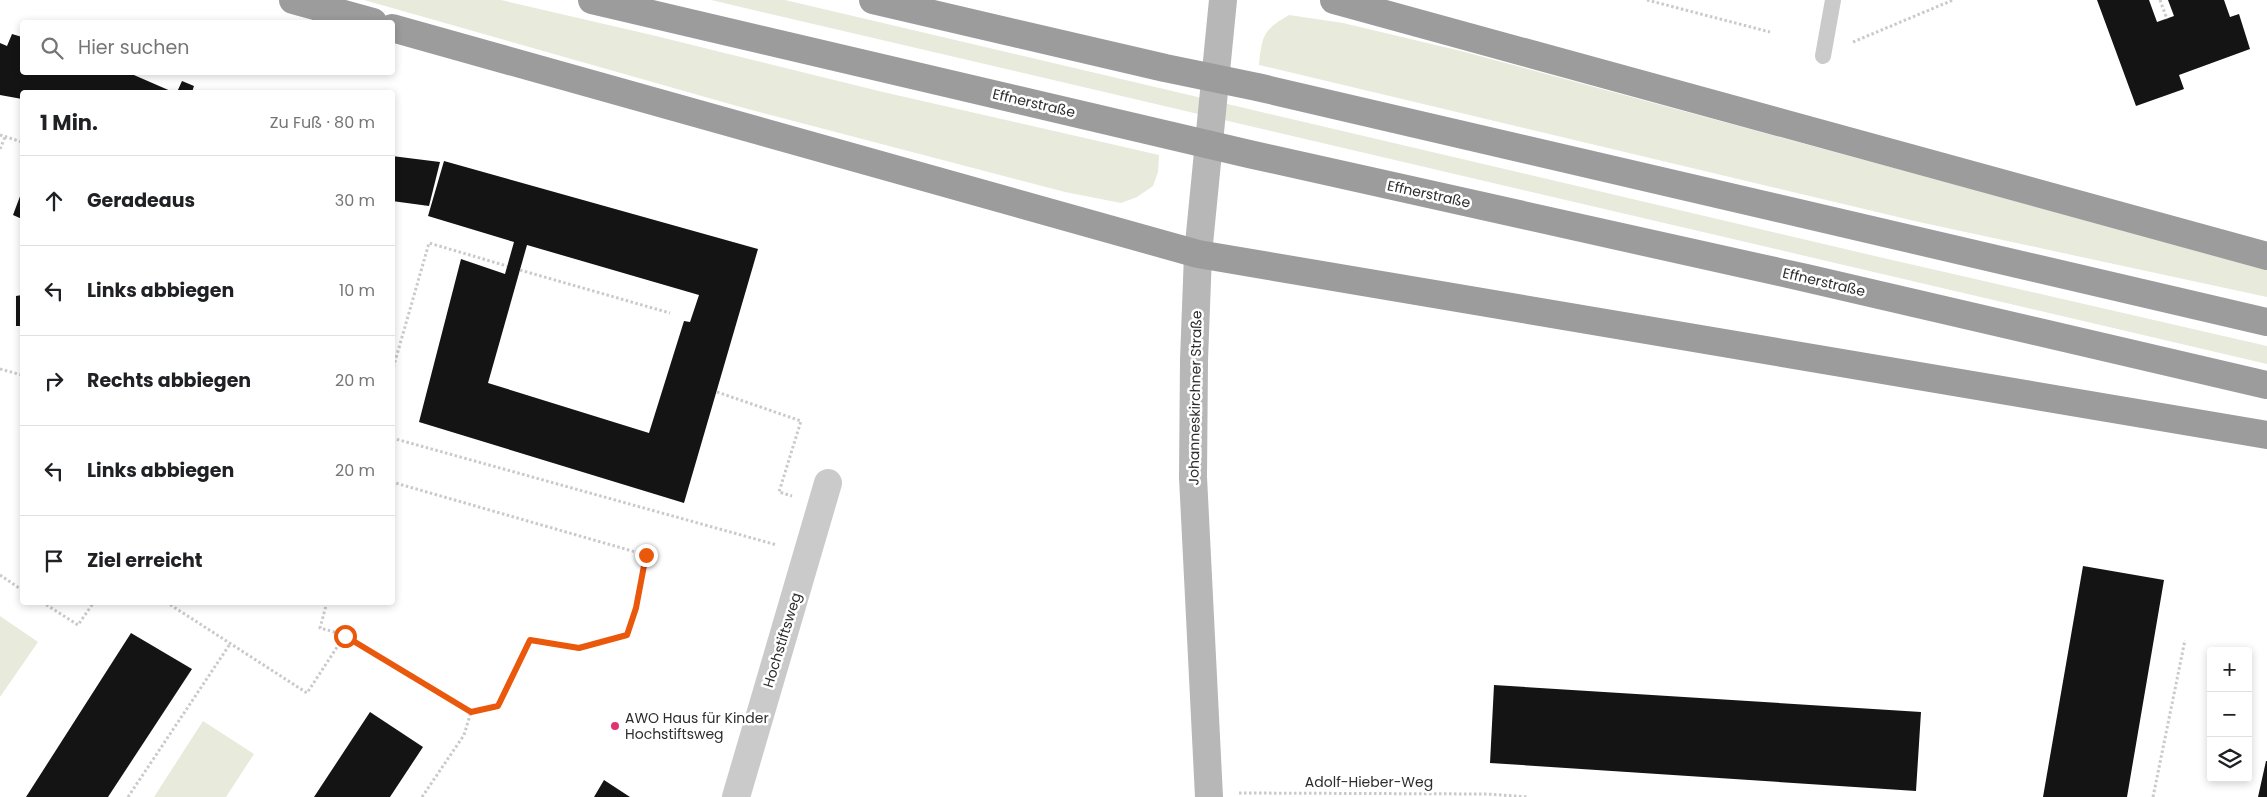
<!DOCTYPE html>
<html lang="de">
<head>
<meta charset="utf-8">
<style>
	:root { --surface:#fff; --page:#f2f2f2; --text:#202124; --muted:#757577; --line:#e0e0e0 }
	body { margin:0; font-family:Poppins,sans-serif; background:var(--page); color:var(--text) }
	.controls { position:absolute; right:15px; bottom:15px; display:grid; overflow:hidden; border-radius:5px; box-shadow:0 2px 8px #0003 }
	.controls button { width:45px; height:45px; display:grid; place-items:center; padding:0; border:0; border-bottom:1px solid var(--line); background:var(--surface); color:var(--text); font:25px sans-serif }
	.stop { position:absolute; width:15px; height:15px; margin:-11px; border:4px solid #ea580c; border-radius:50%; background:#fff }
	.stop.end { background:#ea580c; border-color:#fff; box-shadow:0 1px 5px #0008 }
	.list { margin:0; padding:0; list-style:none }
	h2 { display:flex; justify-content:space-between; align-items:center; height:65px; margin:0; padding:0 20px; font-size:21px }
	h2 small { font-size:16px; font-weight:400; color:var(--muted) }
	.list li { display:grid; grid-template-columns:32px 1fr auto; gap:15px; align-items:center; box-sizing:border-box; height:90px; padding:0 20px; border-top:1px solid var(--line) }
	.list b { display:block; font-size:19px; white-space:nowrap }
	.list em { font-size:16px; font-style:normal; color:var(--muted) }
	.icon { flex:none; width:28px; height:28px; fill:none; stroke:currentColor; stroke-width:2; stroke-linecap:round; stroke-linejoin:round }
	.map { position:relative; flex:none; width:2267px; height:797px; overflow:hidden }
	.search { position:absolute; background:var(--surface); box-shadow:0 2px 8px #0003; left:20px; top:20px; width:375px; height:55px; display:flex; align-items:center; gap:12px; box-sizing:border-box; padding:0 18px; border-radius:5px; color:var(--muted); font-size:19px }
	.panel { position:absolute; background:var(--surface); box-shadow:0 2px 8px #0003; left:20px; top:90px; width:375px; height:515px; border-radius:5px }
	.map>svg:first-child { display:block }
	.green { fill:#e8eadb }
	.building { fill:#141414; fill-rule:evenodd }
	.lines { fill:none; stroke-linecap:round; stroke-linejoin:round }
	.path { stroke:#cacaca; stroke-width:3; stroke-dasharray:2.5 2.5; stroke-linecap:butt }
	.service { stroke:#cacaca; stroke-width:16 }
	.minor { stroke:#cacaca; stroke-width:28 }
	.secondary { stroke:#b7b7b7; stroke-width:28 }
	.trunk { stroke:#9c9c9c; stroke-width:28 }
	.route { stroke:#ea580c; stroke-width:6 }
	.poi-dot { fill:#e03371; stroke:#fff; stroke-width:2 }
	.labels { text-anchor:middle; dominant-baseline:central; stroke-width:5; stroke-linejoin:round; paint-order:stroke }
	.street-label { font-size:14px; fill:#2d2d2d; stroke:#fff }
	.poi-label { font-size:14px; fill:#2d2d2d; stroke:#fff; text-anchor:start }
</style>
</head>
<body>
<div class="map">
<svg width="2267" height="797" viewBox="0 0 2267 797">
	<rect width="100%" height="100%" fill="#fff"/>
	<path class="green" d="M364 0H501L656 36 883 92 1159 155 1158 172 1153 186 1137 197 1121 203 1065 192 744 108Z
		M711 0H785L1879 257 2267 346V364Z
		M1289 15 1343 23 1461 51 2267 269V297L1919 222 1259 65C1262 36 1263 30 1289 15Z
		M0 616 38 642 0 697Z
		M203 721 254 754 226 797H154Z"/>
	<path class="building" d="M2097 0H2149L2157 22 2174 16 2168 0H2224L2230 17 2239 14 2250 49 2179 75 2184 89 2136 106Z
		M12 34 22 37V46L20 50 22 51V72H127L173 92H22V99L0 95V43L7 46Z
		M182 81 194 86 192 92H177Z
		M392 156 440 162 429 206 392 201Z
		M444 161 758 249 684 503 419 422 461 259 505 274 514 242 428 216ZM527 245 699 295 690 322 684 321 649 433 488 383Z
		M22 191V219L13 215Z
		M22 295V326H16V296Z
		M2083 566 2164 580 2127 797H2043Z
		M131 633 192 669 108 797H26Z
		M1494 685 1921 712 1916 791 1490 763Z
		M370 712 423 747 390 797H314Z
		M2267 761V797H2258L2266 761Z
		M604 780 630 797H594Z"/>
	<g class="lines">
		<path class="path" d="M1647 0 1770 32
			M2160 0 2167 19
			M1853 42 1953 0
			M0 135 22 142
			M0 149 5 137
			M520 270 670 313
			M0 369 22 375
			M392 372 429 243 507 266
			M717 392 801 421 779 492 792 496
			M392 438 777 545
			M0 575 22 590
			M42 602 78 625 94 602
			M166 602 307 693 345 635 471 712 498 706 530 640 579 648 627 635 636 608 646 555 392 482
			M327 602 320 628 345 635
			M1239 793 1487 794 1529 797
			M128 797 230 644
			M422 797 464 735 471 712
			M2153 797 2185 640"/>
		<path class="service" d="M1823 56 1833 0"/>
		<path class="minor" d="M736 797 828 483"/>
		<path class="secondary" d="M1209 797 1193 477 1194 360 1198 254 1223 0"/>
		<path class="trunk" d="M293 0 373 22
			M592 0 1249 154 1806 278 2267 385
			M873 0 1165 68 1257 87 2267 322
			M1334 0 2267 256
			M392 28 1198 254 2267 435"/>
	</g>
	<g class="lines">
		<path class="route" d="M345 636 471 712 498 706 530 640 579 648 627 635 636 608 646 555"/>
	</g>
	<circle class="poi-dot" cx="615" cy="726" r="5"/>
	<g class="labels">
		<g class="street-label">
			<text transform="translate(1034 103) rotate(13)">Effnerstraße</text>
			<text transform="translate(1429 194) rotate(12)">Effnerstraße</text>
			<text transform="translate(1824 282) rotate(13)">Effnerstraße</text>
			<text transform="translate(1195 398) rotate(-89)">Johanneskirchner Straße</text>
			<text transform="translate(782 640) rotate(-73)">Hochstiftsweg</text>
			<text x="1369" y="782">Adolf-Hieber-Weg</text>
		</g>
		<g class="poi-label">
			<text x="625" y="718">AWO Haus für Kinder<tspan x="625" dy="16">Hochstiftsweg</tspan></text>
		</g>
	</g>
</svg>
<div class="controls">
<button>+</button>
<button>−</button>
<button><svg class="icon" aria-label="layers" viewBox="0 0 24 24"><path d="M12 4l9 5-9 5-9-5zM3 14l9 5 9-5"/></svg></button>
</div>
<div class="stop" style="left:345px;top:636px"></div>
<div class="stop end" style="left:646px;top:555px"></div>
<div class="search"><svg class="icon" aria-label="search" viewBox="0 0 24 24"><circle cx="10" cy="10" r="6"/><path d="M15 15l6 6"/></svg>Hier suchen</div>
<section class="panel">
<h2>1 Min.<small>Zu Fuß · 80 m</small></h2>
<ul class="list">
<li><svg class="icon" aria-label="ahead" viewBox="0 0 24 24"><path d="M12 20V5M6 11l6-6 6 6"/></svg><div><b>Geradeaus</b></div><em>30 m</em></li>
<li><svg class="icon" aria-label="left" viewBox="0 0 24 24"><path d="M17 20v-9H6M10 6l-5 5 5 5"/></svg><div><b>Links abbiegen</b></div><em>10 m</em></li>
<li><svg class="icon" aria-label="right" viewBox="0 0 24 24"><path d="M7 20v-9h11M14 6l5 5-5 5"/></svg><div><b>Rechts abbiegen</b></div><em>20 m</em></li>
<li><svg class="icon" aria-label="left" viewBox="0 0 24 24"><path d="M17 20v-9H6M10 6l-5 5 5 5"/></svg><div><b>Links abbiegen</b></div><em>20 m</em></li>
<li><svg class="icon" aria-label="arrive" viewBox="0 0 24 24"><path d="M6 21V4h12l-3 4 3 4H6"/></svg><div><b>Ziel erreicht</b></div></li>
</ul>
</section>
</div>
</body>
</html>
